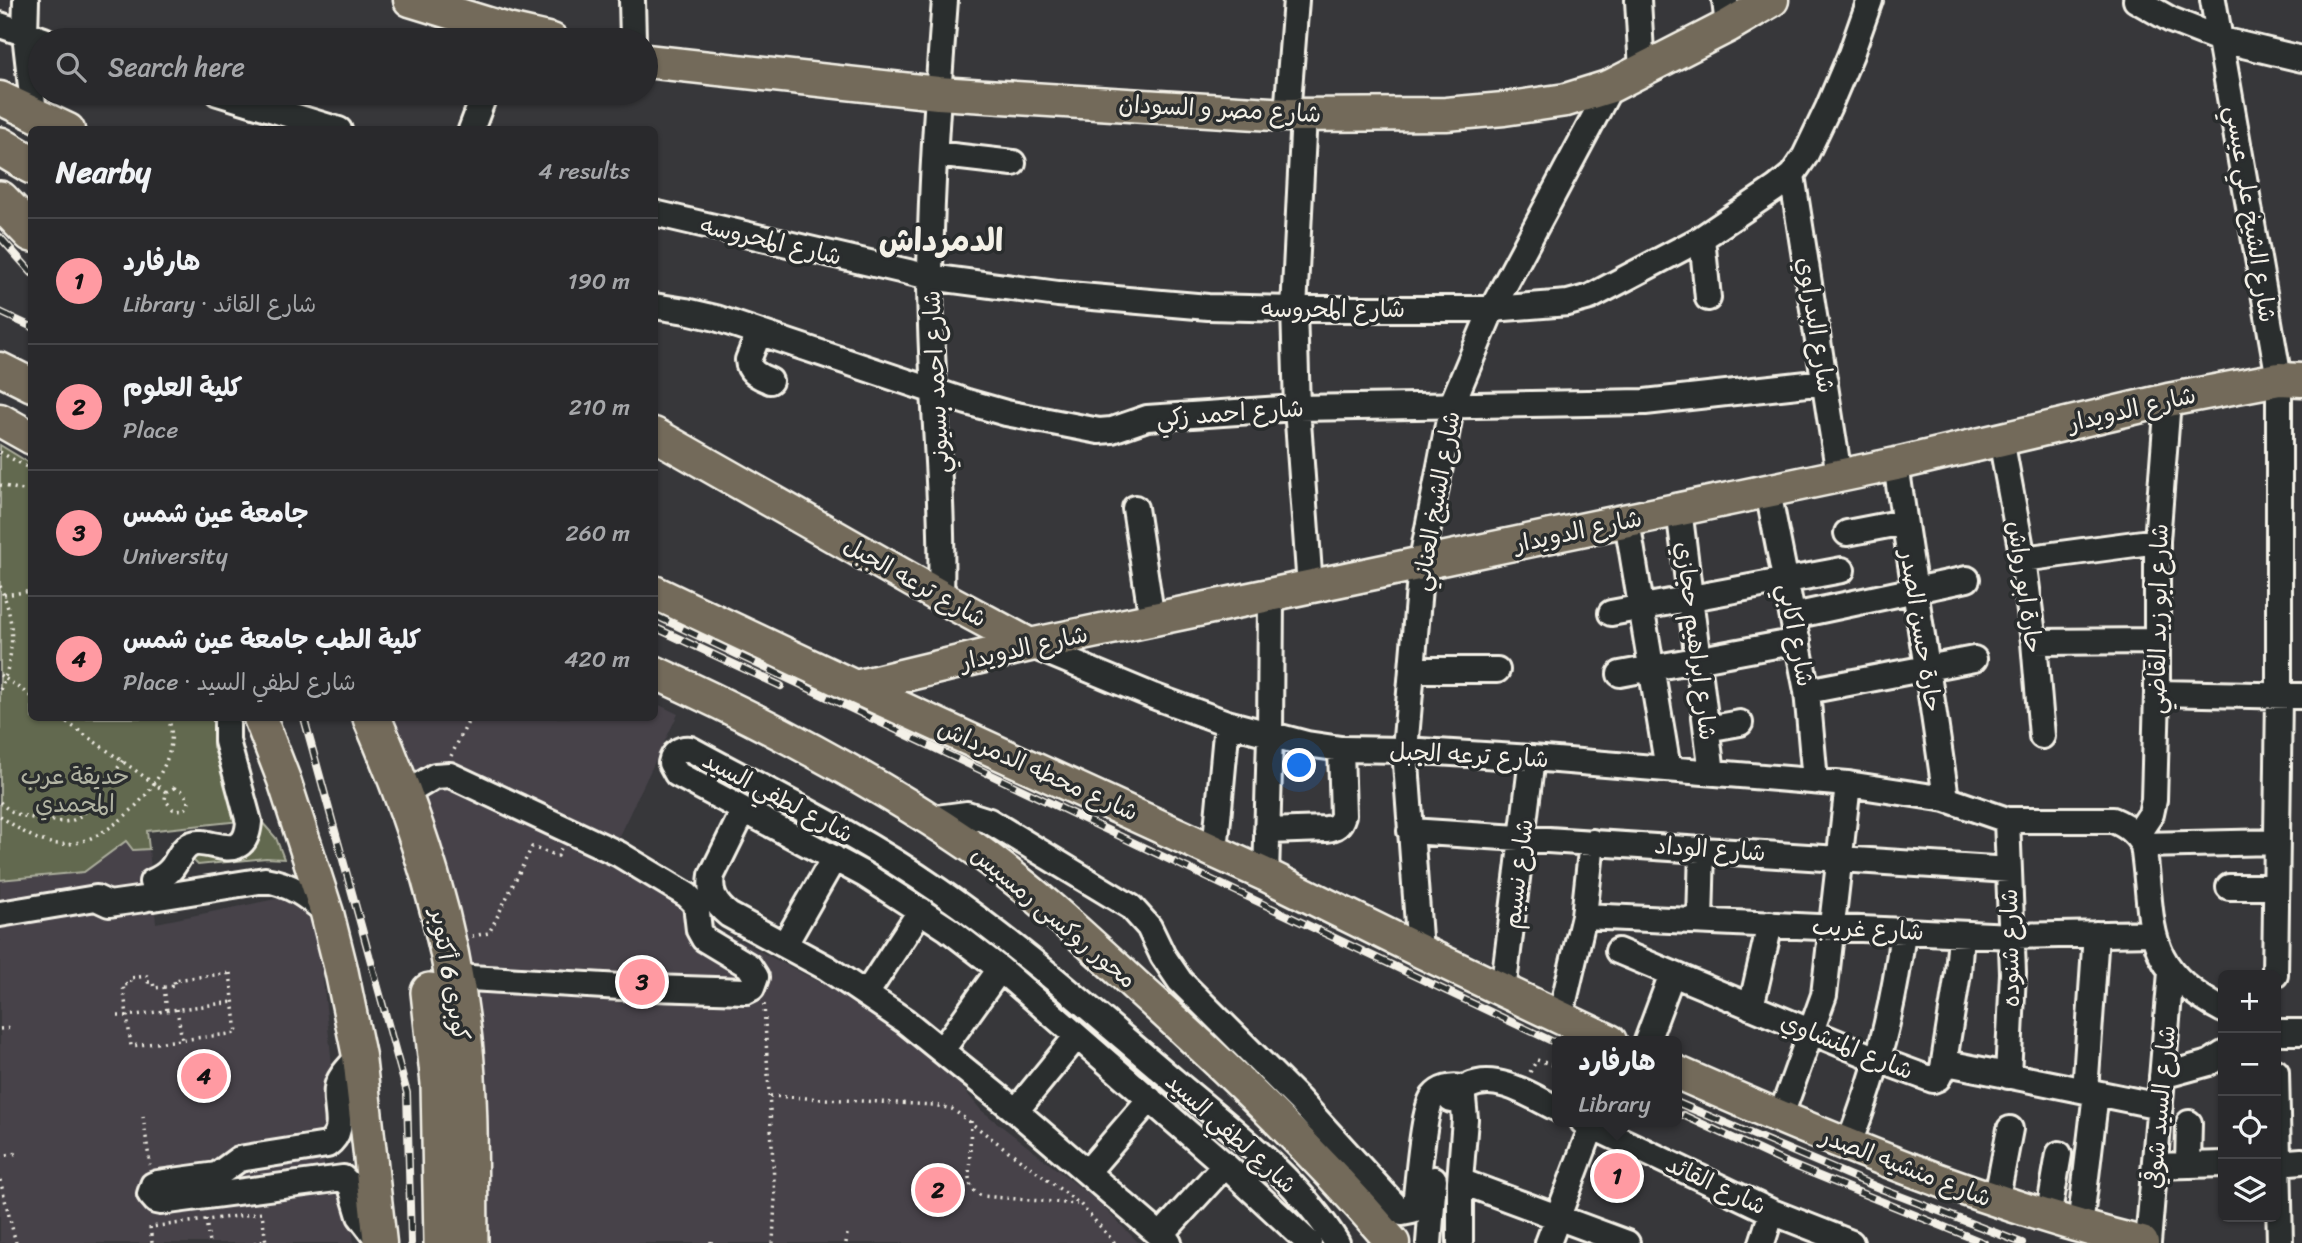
<!DOCTYPE html>
<html lang="en">
<head>
<meta charset="utf-8">
<style>
	:root { --surface:#29292c; --page:#313134; --text:#f1f3f6; --muted:#a5a6a9; --line:#454548; --accent:#ff9aa2 }
	body { margin:0; font-family:Sriracha,"Playpen Sans Arabic",sans-serif; background:var(--page); color:var(--text) }
	.controls { position:absolute; right:21px; bottom:21px; display:grid; overflow:hidden; border-radius:10px; box-shadow:0 2px 5px #0004 }
	.controls button { width:63px; height:63px; display:grid; place-items:center; padding:0; border:0; border-bottom:2px solid var(--line); background:var(--surface); color:var(--text); font:35px sans-serif }
	.you { position:absolute; left:1300px; top:766px; width:24px; height:24px; margin:-18px; border:5px solid #fff; border-radius:50%; background:#1a73e8; box-shadow:0 0 0 10px #1a73e833 }
	.badge { display:grid; place-items:center; width:46px; height:46px; border-radius:50%; background:var(--accent); color:#111; font-size:23px; font-weight:700 }
	.pin { position:absolute; translate:-50% -50%; border:4px solid #fff; box-shadow:0 2px 7px #0006 }
	.popup { position:absolute; left:1552px; top:1036px; width:130px; height:91px; box-sizing:border-box; display:grid; place-content:center; border-radius:10px; background:var(--surface); filter:drop-shadow(0 2px 5px #0005); font-size:23px; white-space:nowrap; color:var(--muted) }
	.popup b { font-size:26px; color:var(--text) }
	.popup::after { content:''; position:absolute; left:50%; top:100%; margin-left:-14px; border:14px solid transparent; border-top-color:var(--surface) }
	.list { margin:0; padding:0; list-style:none }
	h2 { display:flex; justify-content:space-between; align-items:center; height:91px; margin:0; padding:0 28px; font-size:30px }
	h2 small { font-size:23px; font-weight:400; color:var(--muted) }
	.list li { display:grid; grid-template-columns:46px 1fr auto; gap:21px; align-items:center; box-sizing:border-box; height:126px; padding:0 28px; border-top:2px solid var(--line) }
	.list b { display:block; font-size:26px; white-space:nowrap }
	.list p { margin:0; font-size:23px; white-space:nowrap; color:var(--muted) }
	.list em { font-size:23px; font-style:normal; color:var(--muted) }
	.icon { flex:none; width:38px; height:38px; fill:none; stroke:currentColor; stroke-width:2; stroke-linecap:round; stroke-linejoin:round }
	.map { position:relative; flex:none; width:2302px; height:1243px; overflow:hidden }
	.search { position:absolute; background:var(--surface); box-shadow:0 2px 5px #0004; left:28px; top:28px; width:630px; height:77px; display:flex; align-items:center; gap:18px; box-sizing:border-box; padding:0 24px; border-radius:38px; color:var(--muted); font-size:26px }
	.panel { position:absolute; background:var(--surface); box-shadow:0 2px 5px #0004; left:28px; top:126px; width:630px; height:595px; border-radius:10px }
	.map>svg:first-child { display:block }
	.built { fill:#464249 }
	.green { fill:#62694f; stroke:#abad9c; stroke-width:2 }
	.lines { fill:none; stroke-linecap:round; stroke-linejoin:round }
	.minor-casing { stroke:#f4f1e8; stroke-width:30 }
	.major-casing { stroke:#f4f1e8; stroke-width:37 }
	.highway-casing { stroke:#f4f1e8; stroke-width:42 }
	.path { stroke:#f4f1e8; stroke-width:3.5; stroke-dasharray:2 5; stroke-linecap:butt }
	.minor { stroke:#2a2d2e; stroke-width:24 }
	.major { stroke:#736b5a; stroke-width:32 }
	.highway { stroke:#736b5a; stroke-width:37 }
	.rail-casing { stroke:#f4f1e8; stroke-width:8 }
	.rail { stroke:#2a2d2e; stroke-width:5; stroke-dasharray:16; stroke-linecap:butt }
	.labels { text-anchor:middle; dominant-baseline:central; stroke-width:7; stroke-linejoin:round; paint-order:stroke }
	.street-label { font-size:24px; fill:#f4f1e8; stroke:#2a2d2e }
	.park-label { font-size:24px; fill:#b2b4a3; stroke:#2a2d2e }
	.district-label { font-size:32px; font-weight:bold; fill:#f4f1e8; stroke:#2a2d2e }
</style>
</head>
<body>
<div class="map">
<svg width="2302" height="1243" viewBox="0 0 2302 1243">
	<rect width="100%" height="100%" fill="#37373a"/>
	<filter id="ink" filterUnits="userSpaceOnUse"><feTurbulence type="fractalNoise" baseFrequency=".0143" numOctaves="2"/><feDisplacementMap in="SourceGraphic" scale="14" xChannelSelector="R" yChannelSelector="G"/><feConvolveMatrix kernelMatrix="1 2 1 2 8 2 1 2 1" color-interpolation-filters="sRGB"/></filter>
	<g filter="url(#ink)">
		<path class="built" d="M655 703 678 714 614 846 705 923 856 1001 950 1073 981 1110 1096 1200 1139 1243H478L476 1179 386 718H654Z
			M126 841 133 850 149 849 156 923 281 898 292 901 300 907 312 923 319 941 338 1122 322 1137 326 1192 348 1189 354 1243H0V880L84 872Z"/>
		<path class="green" d="M0 445 31 464 32 718H215L213 747 241 821 147 831 149 849 133 850 126 841 84 872 0 880Z
			M261 821 276 838 284 859 266 858 198 865 190 857 258 833Z"/>
		<g class="lines">
			<g class="minor-casing">
				<path id="minor" d="M26 0 25 34 34 113
					M632 0 633 40
					M1638 0 1642 71
					M1725 0 1728 26
					M2136 0 2171 20 2222 40 2302 59
					M2213 0 2279 379V696L2275 975
					M0 25 44 40
					M218 93 339 130
					M1287 115 1296 0
					M1304 115 1294 309 1297 408 1310 587
					M471 130 485 93
					M935 154 1013 163
					M1792 175 1839 475
					M654 213 930 277 1058 294 1208 307 1294 309H1492L1568 303 1590 297 1702 238 1776 188 1792 175 1805 156 1828 108 1851 54 1870 0
					M1702 238 1708 298
					M654 306 686 311 716 318 967 402 1006 413 1099 431 1112 430 1147 418 1297 408 1645 402 1825 382
					M759 333 748 360C749 373 760 376 770 381
					M2001 439 2023 559 2034 642 2042 736
					M1896 464C1912 576 1931 687 1946 799
					M1768 491 1807 691 1815 781
					M1135 508 1152 620
					M1679 509 1712 773
					M1627 521 1668 769
					M1847 533 1904 522
					M2023 559 2157 541
					M941 597C944 490 930 384 930 277 931 185 938 92 945 0
					M1611 613 1842 570
					M1793 616 1967 579
					M2034 642 2157 641
					M1030 645 1153 696 1227 723 1307 744 1341 749 1405 750 1532 758 1848 784 1946 799 2007 820H2113C2127 826 2135 832 2143 845 2155 925 2139 967 2223 1010
					M1412 670H1497
					M1620 674 1798 641
					M1807 691 1974 659
					M2157 693 2302 696
					M1707 729 1740 723
					M415 788 435 776 450 775 619 854 687 895 696 904 699 930 704 939 749 966 756 977 752 988 746 991 621 987 470 978
					M744 810 712 875C709 893 715 904 729 915L827 968 905 1021 1016 1111 1169 1243
					M929 819 967 814 989 821 1131 907 1149 927 1163 956 1180 981 1299 1100 1402 1213 1412 1211 1415 1204C1418 1184 1423 1110 1433 1097 1440 1088 1451 1086 1462 1088
					M2007 820 2013 973 2008 1076
					M1267 831 1326 829C1336 828 1340 825 1343 815L1341 749
					M1410 831 2009 870
					M2137 835 2151 814 2154 800 2157 693V541L2168 400
					M2143 845 2277 842
					M1215 851 1227 723
					M1266 875 1270 736 1271 595
					M152 882C159 879 166 875 171 869 178 861 181 848 192 844 209 837 245 867 249 822L227 741V718
					M2229 887H2276
					M153 898 265 880C291 884 307 896 327 913
					M0 914 96 898 109 904 144 899
					M1584 916 2012 936 2152 933
					M1700 921 1702 849
					M785 944 834 858
					M1420 951 1405 750 1421 565 1452 404 1492 309 1611 86
					M1618 951 1879 1060 1933 1080 1938 1078 1943 1068 1952 1064 2160 1106
					M1503 991 1532 758
					M866 994 921 910
					M1751 1007 1770 924
					M1560 1018 1584 916 1592 842
					M2276 1032H2302
					M1647 1041 1672 974
					M942 1050 1000 969
					M359 1056C352 1065 338 1077 337 1088 334 1110 348 1130 327 1145L239 1159 217 1175 158 1183 153 1185 150 1194 156 1201 161 1202 343 1178 351 1186 360 1216 380 1242
					M1943 1068 1958 973 1961 934
					M2276 1072 2280 1243
					M2162 1076 2209 1063 2223 1054
					M2085 1091 2096 934
					M1451 1100C1483 1063 1523 1092 1558 1109
					M1016 1111 1077 1036
					M1780 1118 1824 995 1848 784
					M1583 1122 1772 1212 1851 1243
					M1848 1146C1877 1072 1893 1011 1903 932
					M2276 1163 2302 1161
					M2188 1165 2189 1123
					M2155 1166 2223 1164
					M1088 1171 1150 1099
					M1460 1181 1627 1243
					M1996 1202 2010 1129
					M2048 1218 2059 1154
					M2080 1227 2096 1093
					M1161 1235 1225 1165
					M1309 1243 1225 1165 1077 1036 1000 969 948 929 865 875 677 774 671 763C673 753 680 748 690 749 773 794 860 836 938 890 1021 947 1096 1015 1173 1080 1231 1129 1296 1177 1337 1243
					M1429 1243 1434 1179
					M1460 1243V1181L1465 1119 1462 1088
					M1548 1243 1592 1126
					M1762 1243 1772 1212
					M2148 1243 2171 972"/>
			</g>
			<g class="major-casing">
				<path id="major" d="M410 0 508 30 552 40
					M646 61 938 93 1287 115 1446 114 1504 109 1566 100 1611 86 1728 26 1772 0
					M0 98 68 130
					M0 369 32 385
					M0 420 32 438
					M654 434 941 597 1030 645
					M654 592 855 687 1266 875 1420 951 1610 1041
					M654 672C766 723 873 779 974 848 1032 889 1083 937 1135 985 1226 1067 1313 1150 1393 1243
					M855 687 1030 645 1896 464 2168 400 2279 379 2302 380
					M260 718 284 780 327 913 341 969 359 1056 380 1243
					M1676 1072C1828 1139 1981 1203 2142 1243"/>
			</g>
			<g class="highway-casing">
				<path id="highway" d="M0 146 32 165
					M0 200 32 233
					M372 718C417 822 451 927 463 1040 470 1107 468 1175 469 1243
					M430 992 440 1083 443 1243"/>
			</g>
			<path class="path" d="M0 452 32 470
				M0 485 32 492
				M0 586C16 621 15 656 0 690
				M4 595 32 591
				M0 675 32 697
				M61 718 166 792
				M451 756 470 718
				M174 788 182 791 189 800 188 806 184 810 173 809 165 800 166 792Z
				M0 802C11 814 24 817 40 819 51 820 63 824 73 820 92 812 112 777 123 760
				M0 816C22 831 40 846 68 844 115 841 188 766 168 718
				M472 936 489 933 532 847 558 856 561 848
				M230 973 237 1033 131 1046 123 985 131 984 130 978 147 976 148 982H153L154 988 175 986 174 980Z
				M164 987 167 1011
				M764 1004 775 1198 773 1243
				M177 1009 182 1040
				M118 1016H127L233 1002
				M0 1029 12 1028
				M1530 1072 1537 1060 1558 1067
				M770 1096 934 1105 952 1109 1080 1204 1115 1243
				M143 1116 150 1165
				M971 1121 969 1177C970 1187 973 1192 982 1196L1077 1204
				M0 1156 19 1153
				M0 1180 16 1243
				M206 1219 209 1243
				M152 1243 150 1227 262 1213 266 1243
				M254 1243 265 1241
				M711 1243V1237
				M846 1243 847 1234"/>
			<use href="#minor" class="minor"/>
			<use href="#major" class="major"/>
			<use href="#highway" class="highway"/>
			<g class="rail-casing">
				<path id="rail" d="M0 237 32 273
					M0 312 32 327
					M654 615 1558 1044
					M654 627 781 686
					M304 718 407 1093 411 1243
					M1676 1102 1879 1188 2022 1243
					M1683 1115 1782 1161 1984 1243"/>
			</g>
			<use href="#rail" class="rail"/>
		</g>
	</g>
	<g class="labels">
		<g class="street-label">
			<text transform="translate(1220 109) rotate(3)">شارع مصر و السودان</text>
			<text transform="translate(2251 214) rotate(81)">شارع الشيخ علي عيسي</text>
			<text transform="translate(771 241) rotate(13)">شارع المحروسه</text>
			<text x="1333" y="309">شارع المحروسه</text>
			<text transform="translate(1816 325) rotate(81)">شارع البدراوي</text>
			<text transform="translate(936 382) rotate(-93)">شارع احمد بسيوني</text>
			<text transform="translate(2132 409) rotate(-13)">شارع الدويدار</text>
			<text transform="translate(1230 413) rotate(-4)">شارع احمد زكي</text>
			<text transform="translate(1436 501) rotate(-80)">شارع الشيخ العناني</text>
			<text transform="translate(1578 531) rotate(-12)">شارع الدويدار</text>
			<text transform="translate(915 582) rotate(29)">شارع ترعه الجبل</text>
			<text transform="translate(2025 587) rotate(82)">حارة ابو رواش</text>
			<text transform="translate(2158 619) rotate(-89)">شارع ابو زيد القاضي</text>
			<text transform="translate(1921 631) rotate(81)">حارة حسن الصدر</text>
			<text transform="translate(1796 635) rotate(79)">شارع اكابي</text>
			<text transform="translate(1696 641) rotate(83)">شارع ابراهيم حجازي</text>
			<text transform="translate(1024 648) rotate(-13)">شارع الدويدار</text>
			<text transform="translate(1469 755) rotate(3)">شارع ترعه الجبل</text>
			<text transform="translate(1038 770) rotate(24)">شارع محطه الدمرداش</text>
			<text transform="translate(778 797) rotate(28)">شارع لطفي السيد</text>
			<text transform="translate(1710 849) rotate(4)">شارع الوداد</text>
			<text transform="translate(1518 874) rotate(-83)">شارع نسيم</text>
			<text transform="translate(1054 917) rotate(40)">محور روكسى رمسيس</text>
			<text transform="translate(1868 929) rotate(3)">شارع غريب</text>
			<text transform="translate(2010 948) rotate(-91)">شارع شنوده</text>
			<text transform="translate(450 975) rotate(80)">كوبرى 6 أكتوبر</text>
			<text transform="translate(1847 1046) rotate(22)">شارع المنشاوي</text>
			<text transform="translate(2160 1107) rotate(-85)">شارع السيد شوقي</text>
			<text transform="translate(1231 1133) rotate(42)">شارع لطفي السيد</text>
			<text transform="translate(1906 1167) rotate(21)">شارع منشيه الصدر</text>
			<text transform="translate(1716 1185) rotate(25)">شارع القائد</text>
		</g>
		<g class="park-label">
			<text x="75" y="776">حديقة عرب<tspan x="75" dy="28">المحمدي</tspan></text>
		</g>
		<g class="district-label">
			<text x="941" y="240">الدمرداش</text>
		</g>
	</g>
</svg>
<div class="controls">
<button>+</button>
<button>−</button>
<button><svg class="icon" aria-label="locate" viewBox="0 0 24 24"><circle cx="12" cy="12" r="6"/><path d="M12 2v4M12 18v4M2 12h4M18 12h4"/></svg></button>
<button><svg class="icon" aria-label="layers" viewBox="0 0 24 24"><path d="M12 4l9 5-9 5-9-5zM3 14l9 5 9-5"/></svg></button>
</div>
<div class="you"></div>
<div class="pin badge" style="left:1617px;top:1176px">1</div>
<div class="popup"><b>هارفارد</b>Library</div>
<div class="pin badge" style="left:938px;top:1190px">2</div>
<div class="pin badge" style="left:642px;top:982px">3</div>
<div class="pin badge" style="left:204px;top:1076px">4</div>
<div class="search"><svg class="icon" aria-label="search" viewBox="0 0 24 24"><circle cx="10" cy="10" r="6"/><path d="M15 15l6 6"/></svg>Search here</div>
<section class="panel">
<h2>Nearby<small>4 results</small></h2>
<ul class="list">
<li><span class="badge">1</span><div><b>هارفارد</b><p>Library · شارع القائد</p></div><em>190 m</em></li>
<li><span class="badge">2</span><div><b>كلية العلوم</b><p>Place</p></div><em>210 m</em></li>
<li><span class="badge">3</span><div><b>جامعة عين شمس</b><p>University</p></div><em>260 m</em></li>
<li><span class="badge">4</span><div><b>كلية الطب جامعة عين شمس</b><p>Place · شارع لطفي السيد</p></div><em>420 m</em></li>
</ul>
</section>
</div>
</body>
</html>
